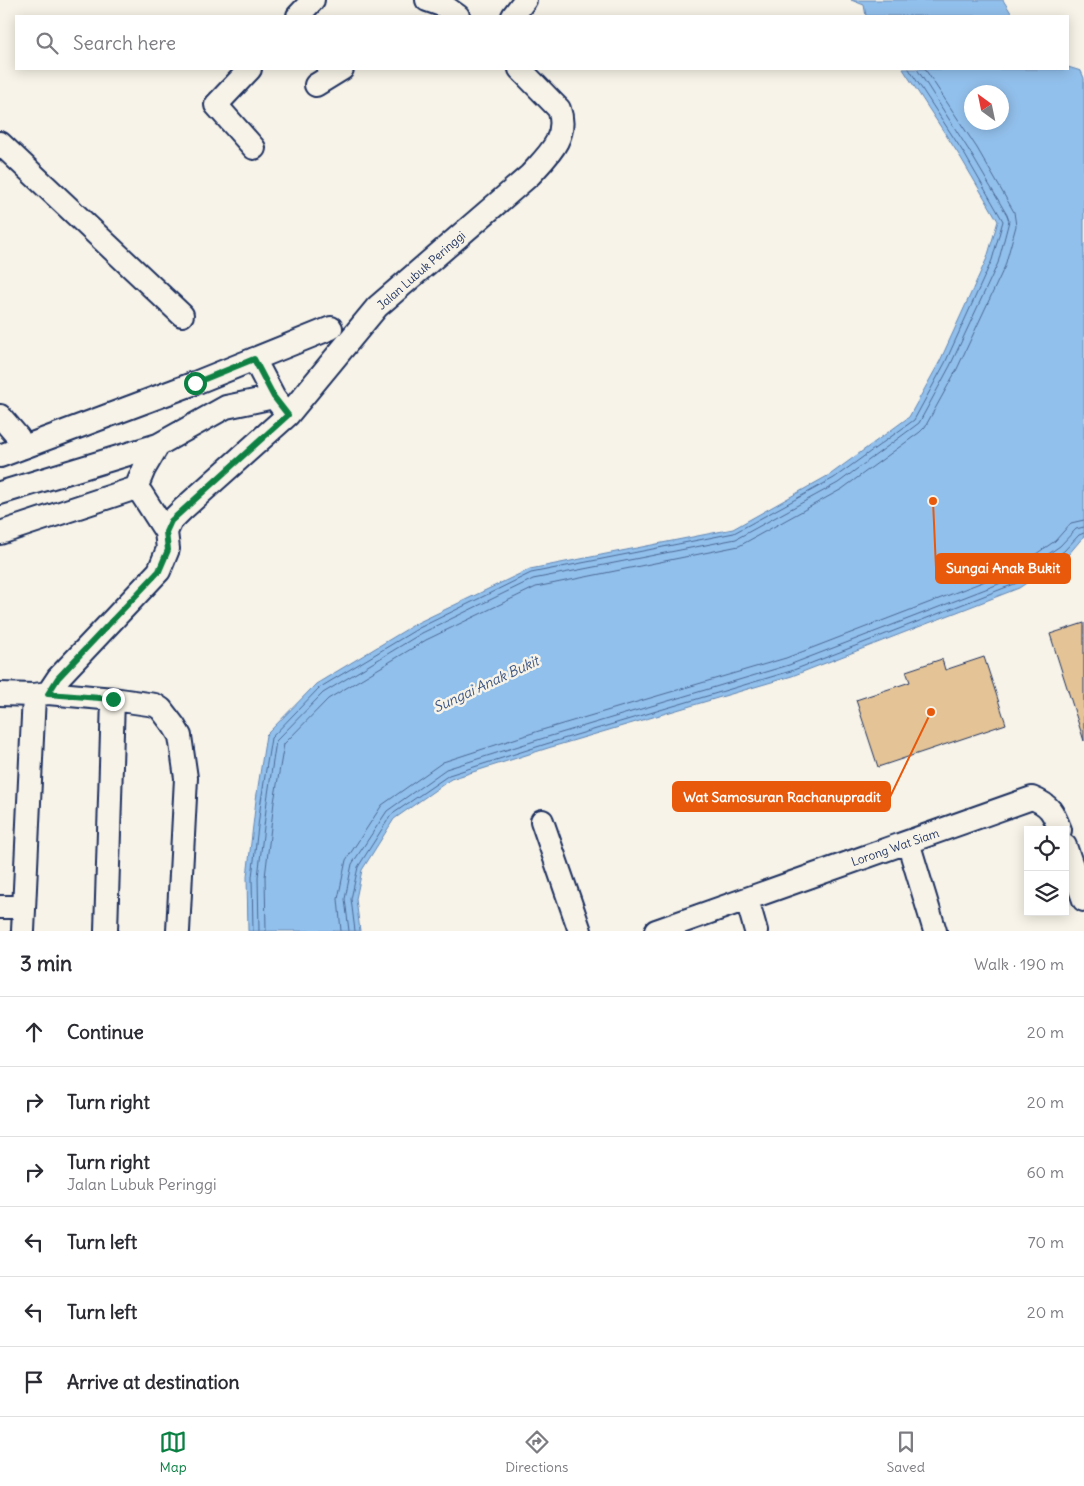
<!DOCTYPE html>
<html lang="en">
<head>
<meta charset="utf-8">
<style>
	:root { --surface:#fff; --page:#f2f2f3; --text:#2b2b33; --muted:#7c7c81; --line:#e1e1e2; --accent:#0b8043 }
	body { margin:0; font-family:Delius,sans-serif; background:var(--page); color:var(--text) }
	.controls { position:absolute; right:15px; bottom:15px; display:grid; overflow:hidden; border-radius:0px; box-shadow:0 2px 12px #0003 }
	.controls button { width:45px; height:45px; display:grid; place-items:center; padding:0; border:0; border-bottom:1px solid var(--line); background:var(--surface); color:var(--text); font:25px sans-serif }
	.compass { position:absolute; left:964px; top:85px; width:45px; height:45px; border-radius:50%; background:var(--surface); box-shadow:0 2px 12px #0003; rotate:327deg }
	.stop { position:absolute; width:15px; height:15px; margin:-11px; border:4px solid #0b8043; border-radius:50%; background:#fff }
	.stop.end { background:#0b8043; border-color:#fff; box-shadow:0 1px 5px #0008 }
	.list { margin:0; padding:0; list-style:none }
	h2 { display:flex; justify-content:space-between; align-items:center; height:65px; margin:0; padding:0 20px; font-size:21px }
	h2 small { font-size:16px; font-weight:400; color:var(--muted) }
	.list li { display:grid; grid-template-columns:32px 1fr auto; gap:15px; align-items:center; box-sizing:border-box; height:70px; padding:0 20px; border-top:1px solid var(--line) }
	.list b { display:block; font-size:19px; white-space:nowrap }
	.list p { margin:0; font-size:16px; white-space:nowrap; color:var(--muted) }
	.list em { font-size:16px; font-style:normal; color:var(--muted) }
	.icon { flex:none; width:28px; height:28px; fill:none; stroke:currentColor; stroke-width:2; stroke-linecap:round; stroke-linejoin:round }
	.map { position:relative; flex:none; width:1084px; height:931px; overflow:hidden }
	.search { position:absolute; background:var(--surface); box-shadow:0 2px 12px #0003; left:15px; right:15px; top:15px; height:55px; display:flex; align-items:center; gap:12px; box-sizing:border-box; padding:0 18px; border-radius:0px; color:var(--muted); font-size:19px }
	.sheet { height:485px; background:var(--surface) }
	nav { display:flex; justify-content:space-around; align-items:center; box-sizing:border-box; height:70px; border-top:1px solid var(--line); background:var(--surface); font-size:14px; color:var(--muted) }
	nav a { display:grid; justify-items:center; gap:2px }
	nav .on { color:var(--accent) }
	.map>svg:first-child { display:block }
	.water { fill:#92c0ec; stroke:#6286b3; fill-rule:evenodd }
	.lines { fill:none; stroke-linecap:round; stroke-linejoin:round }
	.shore { stroke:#4b6997; stroke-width:1 }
	.building { fill:#e4c496; stroke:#1b2f5e }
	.minor-casing { stroke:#1b2f5e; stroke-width:26 }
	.minor { stroke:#f7f3e8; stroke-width:22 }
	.route { stroke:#0b8043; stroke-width:6 }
	.labels { text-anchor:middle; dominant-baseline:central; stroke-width:5; stroke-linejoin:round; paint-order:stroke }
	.street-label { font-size:12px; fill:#1b2f5e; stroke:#f7f3e8 }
	.water-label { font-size:14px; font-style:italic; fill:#395382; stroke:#f7f3e8 }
	.leader { fill:none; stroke:#e8590c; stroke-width:2 }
	.callout-dot { fill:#e8590c; stroke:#f7f3e8; stroke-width:2 }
	.callout { fill:#e8590c; stroke:#e8590c; stroke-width:2 }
	.callout-label { font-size:14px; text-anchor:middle; font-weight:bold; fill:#fff }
</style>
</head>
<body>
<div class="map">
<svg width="1084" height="931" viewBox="0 0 1084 931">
	<rect width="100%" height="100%" fill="#f7f3e8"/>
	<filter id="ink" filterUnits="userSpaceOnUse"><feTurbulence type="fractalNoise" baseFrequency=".02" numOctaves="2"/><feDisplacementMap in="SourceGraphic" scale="10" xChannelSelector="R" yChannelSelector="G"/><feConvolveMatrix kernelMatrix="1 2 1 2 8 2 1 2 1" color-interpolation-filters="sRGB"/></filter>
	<g filter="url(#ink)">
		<path class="water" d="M851 0H1003L1013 16H866L864 5Z
			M1068 67 1081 71 1084 78V536L1068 555 1019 588 792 676 548 748 451 779 394 819 362 870 356 899 360 931H248L247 877 256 800 266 735 316 684 417 623 530 569 733 529 831 474 909 417 940 361 987 258 998 221 961 158 903 69H1068ZM972 92H1002V122H972Z"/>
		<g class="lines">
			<path class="shore" d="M253 931 252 877 261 801 271 738 319 688 419 628 531 573 734 533 834 478 914 420 945 363 992 260 1003 221 965 155 909 69
				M259 931 258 877 267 801 276 741 323 693 422 633 533 579 736 539 838 483 919 423 950 366 998 263 1009 221 1007 215 970 152 917 69
				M266 931 265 877 274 802 284 744 328 699 426 640 536 587 739 546 842 489 920 432 925 427 957 369 1005 266 1016 226 1014 212 977 148 925 69
				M341 931 338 899 346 860 382 805 443 762 542 730 786 658 1011 571 1055 541 1071 523 1084 520
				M349 931 345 899 352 864 387 811 446 769 544 738 789 665 1014 578 1060 546 1076 529 1084 527
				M355 931 351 899 358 867 391 815 449 775 546 744 791 671 1017 583 1064 551 1079 535 1084 533"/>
		</g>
		<path class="building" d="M1084 623V741L1050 634Z
			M984 657 1006 724 878 767 856 700 910 682 906 671 942 659 945 670Z"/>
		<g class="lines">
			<g class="minor-casing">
				<path id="minor" d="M427 0 444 6 458 16
					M298 16 313 0
					M513 16 525 0
					M250 69 216 105 254 148
					M316 85 342 69
					M0 143 182 315
					M254 359 274 397
					M0 416 18 437 21 448
					M0 456 195 383 331 328
					M136 488 144 469 158 445
					M0 493 158 445 226 407 274 397 288 415
					M166 532 171 521 183 509 288 415 377 307 530 175C548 155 569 137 559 109L520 69
					M0 533 136 488 141 493 166 532 168 549 159 571 58 678 48 693
					M0 694 34 695 48 693 113 699 155 705 161 709 174 726 180 736 186 778 178 931
					M542 821 580 931
					M908 842 935 931
					M1065 846 1084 900
					M747 899 756 931
					M0 907H23
					M23 931 34 695
					M106 931 113 699
					M656 931 1032 798C1050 805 1053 812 1060 830"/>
			</g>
			<use href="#minor" class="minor"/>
		</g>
	</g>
	<g class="lines" filter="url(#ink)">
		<path class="route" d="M113 699 48 694 58 678 159 571 168 550 166 532 171 521 288 415 274 397 254 359 195 383"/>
	</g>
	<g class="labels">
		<g class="street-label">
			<text transform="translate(421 270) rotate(-41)">Jalan Lubuk Peringgi</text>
			<text transform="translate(895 847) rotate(-19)">Lorong Wat Siam</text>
		</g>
		<g class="water-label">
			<text transform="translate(486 684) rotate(-25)">Sungai Anak Bukit</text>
		</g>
	</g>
	<path class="leader" d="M933 501L936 568M931 712L890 797"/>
	<g class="callout-dot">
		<circle cx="933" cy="501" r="5"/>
		<circle cx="931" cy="712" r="5"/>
	</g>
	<g class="callout">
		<rect x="936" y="554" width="134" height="29" rx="5"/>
		<rect x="673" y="782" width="217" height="29" rx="5"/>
	</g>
	<g class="callout-label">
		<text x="1003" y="573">Sungai Anak Bukit</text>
		<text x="782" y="802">Wat Samosuran Rachanupradit</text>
	</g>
</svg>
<div class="controls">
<button><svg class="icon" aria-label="locate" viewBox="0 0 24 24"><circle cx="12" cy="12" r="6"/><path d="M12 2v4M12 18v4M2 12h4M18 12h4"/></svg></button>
<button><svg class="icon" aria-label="layers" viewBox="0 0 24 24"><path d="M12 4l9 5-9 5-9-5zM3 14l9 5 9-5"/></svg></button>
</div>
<svg class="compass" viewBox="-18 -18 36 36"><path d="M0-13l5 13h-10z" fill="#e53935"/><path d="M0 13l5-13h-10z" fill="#7c7c81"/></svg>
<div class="stop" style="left:195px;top:383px"></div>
<div class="stop end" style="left:113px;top:699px"></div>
<div class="search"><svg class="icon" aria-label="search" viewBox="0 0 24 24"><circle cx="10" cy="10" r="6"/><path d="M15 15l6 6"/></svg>Search here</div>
</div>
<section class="sheet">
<h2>3 min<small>Walk · 190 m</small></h2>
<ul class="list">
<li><svg class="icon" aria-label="ahead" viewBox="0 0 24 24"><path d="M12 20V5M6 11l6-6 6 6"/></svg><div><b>Continue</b></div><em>20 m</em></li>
<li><svg class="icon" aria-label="right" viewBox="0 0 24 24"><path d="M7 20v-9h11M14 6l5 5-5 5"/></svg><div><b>Turn right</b></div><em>20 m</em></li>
<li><svg class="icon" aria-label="right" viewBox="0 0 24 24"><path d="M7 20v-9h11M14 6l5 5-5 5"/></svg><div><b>Turn right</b><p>Jalan Lubuk Peringgi</p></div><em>60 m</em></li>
<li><svg class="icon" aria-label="left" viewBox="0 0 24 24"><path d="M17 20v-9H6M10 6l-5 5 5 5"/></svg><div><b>Turn left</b></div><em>70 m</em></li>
<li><svg class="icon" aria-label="left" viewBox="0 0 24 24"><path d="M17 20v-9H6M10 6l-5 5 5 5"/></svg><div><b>Turn left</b></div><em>20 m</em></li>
<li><svg class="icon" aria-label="arrive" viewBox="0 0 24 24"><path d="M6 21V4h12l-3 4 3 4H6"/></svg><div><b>Arrive at destination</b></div></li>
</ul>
</section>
<nav>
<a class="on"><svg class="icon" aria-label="map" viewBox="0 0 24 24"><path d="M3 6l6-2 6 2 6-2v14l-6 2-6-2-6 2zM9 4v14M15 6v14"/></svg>Map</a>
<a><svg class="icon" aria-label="directions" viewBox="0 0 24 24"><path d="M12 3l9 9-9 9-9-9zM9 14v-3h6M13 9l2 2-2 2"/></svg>Directions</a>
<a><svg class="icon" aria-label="saved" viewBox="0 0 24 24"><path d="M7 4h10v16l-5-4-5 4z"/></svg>Saved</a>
</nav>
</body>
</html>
